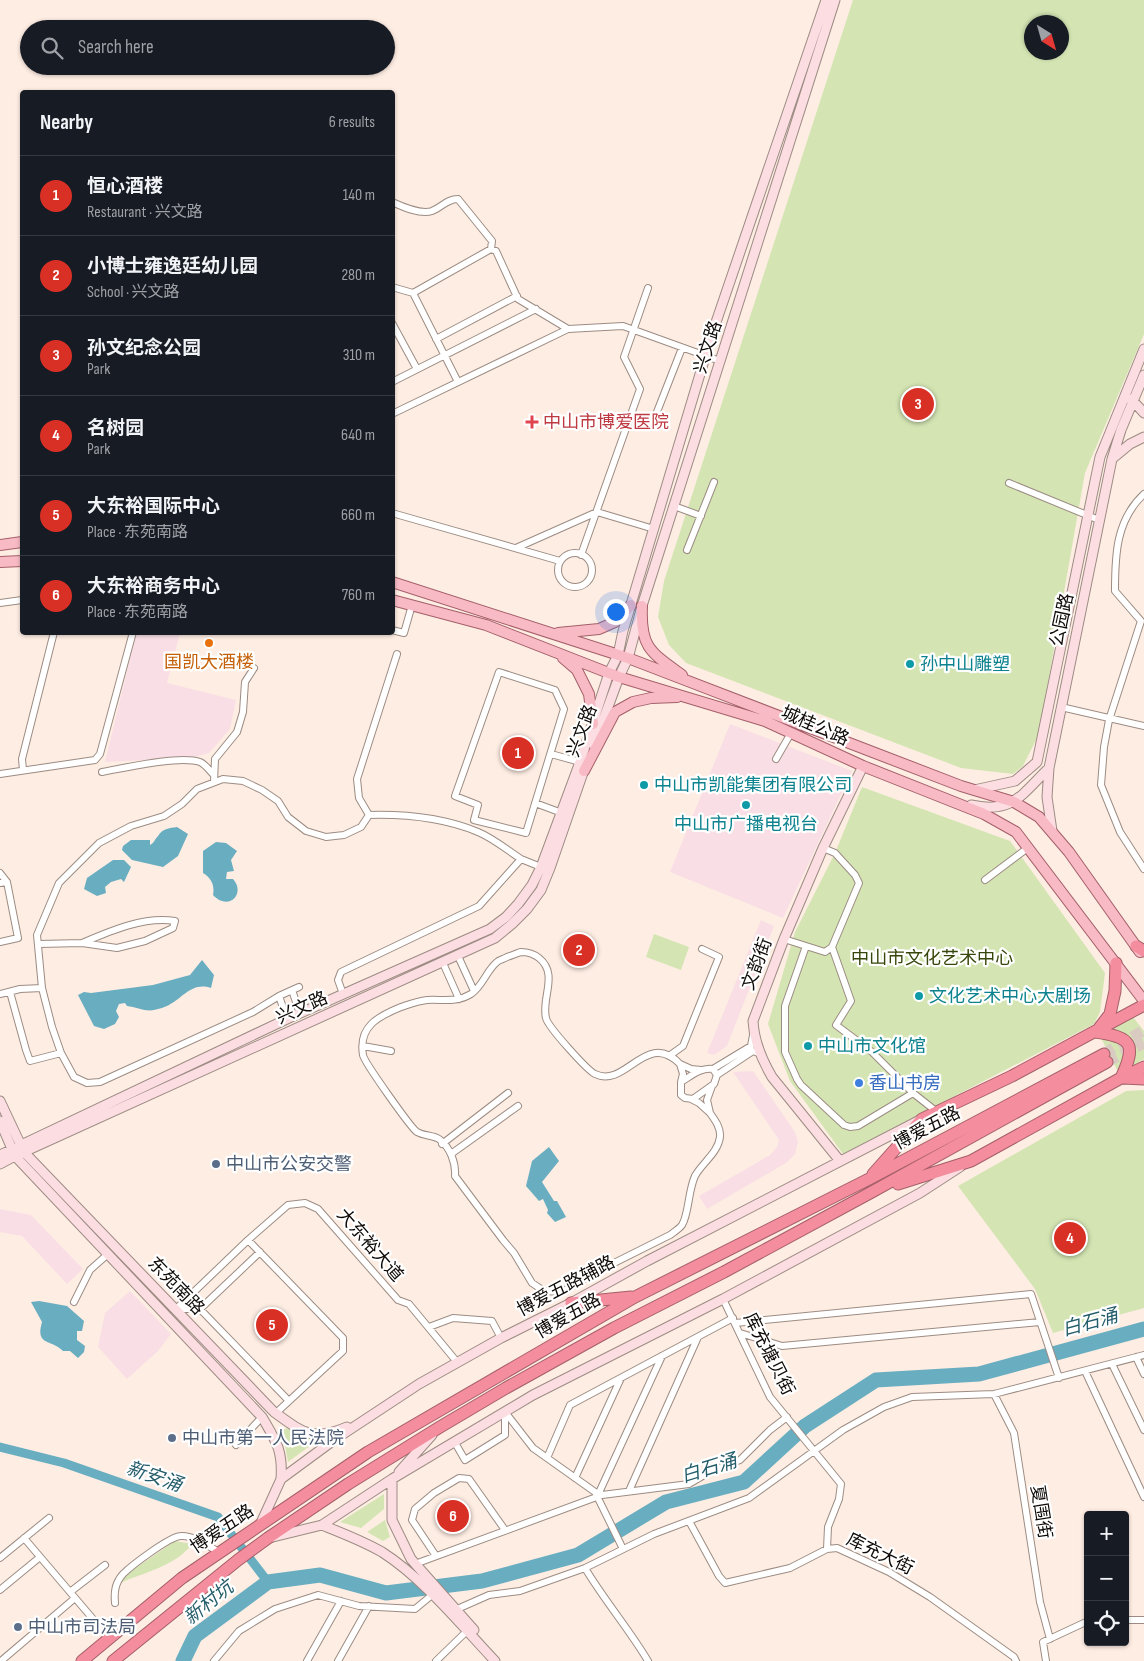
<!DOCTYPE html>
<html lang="en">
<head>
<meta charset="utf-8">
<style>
	:root { --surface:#171b24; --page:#242831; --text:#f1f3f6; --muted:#9ea1a6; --line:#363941; --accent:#d93025 }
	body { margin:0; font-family:"Sofia Sans Condensed","Noto Sans SC",sans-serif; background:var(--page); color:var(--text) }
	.controls { position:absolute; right:15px; bottom:15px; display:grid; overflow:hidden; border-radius:5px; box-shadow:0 1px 4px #0004 }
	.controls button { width:45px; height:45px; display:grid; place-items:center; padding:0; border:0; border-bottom:1px solid var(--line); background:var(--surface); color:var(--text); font:25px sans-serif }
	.compass { position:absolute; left:1024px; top:15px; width:45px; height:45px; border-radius:50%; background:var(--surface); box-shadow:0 1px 4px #0004; rotate:143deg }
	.you { position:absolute; left:615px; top:611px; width:18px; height:18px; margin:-12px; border:4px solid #fff; border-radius:50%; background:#1a73e8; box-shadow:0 0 0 8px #1a73e833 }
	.badge { display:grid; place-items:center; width:32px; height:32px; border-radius:50%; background:var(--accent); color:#fff; font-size:16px; font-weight:700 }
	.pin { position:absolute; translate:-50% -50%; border:2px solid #fff; box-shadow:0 1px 5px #0006 }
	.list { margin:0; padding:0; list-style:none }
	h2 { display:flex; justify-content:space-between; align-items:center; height:65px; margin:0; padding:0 20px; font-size:21px }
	h2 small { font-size:16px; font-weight:400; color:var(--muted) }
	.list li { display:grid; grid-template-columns:32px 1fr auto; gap:15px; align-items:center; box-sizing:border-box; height:80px; padding:0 20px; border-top:1px solid var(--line) }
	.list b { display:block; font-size:19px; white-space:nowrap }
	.list p { margin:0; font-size:16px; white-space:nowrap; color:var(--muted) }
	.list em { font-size:16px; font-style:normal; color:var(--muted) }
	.icon { flex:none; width:28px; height:28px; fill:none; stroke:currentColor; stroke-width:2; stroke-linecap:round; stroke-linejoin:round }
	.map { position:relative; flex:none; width:1144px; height:1661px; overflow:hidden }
	.search { position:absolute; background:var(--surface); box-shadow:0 1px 4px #0004; left:20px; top:20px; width:375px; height:55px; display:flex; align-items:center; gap:12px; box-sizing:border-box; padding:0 18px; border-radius:28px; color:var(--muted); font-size:19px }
	.panel { position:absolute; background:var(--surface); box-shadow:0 1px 4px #0004; left:20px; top:90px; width:375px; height:545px; border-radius:5px }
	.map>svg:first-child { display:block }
	.commercial { fill:#f9dfe5 }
	.green { fill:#d4e5b3; fill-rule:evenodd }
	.water { fill:#69adc0 }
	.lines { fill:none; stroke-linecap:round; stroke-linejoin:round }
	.canal { stroke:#69adc0; stroke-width:9 }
	.river { stroke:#69adc0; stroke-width:15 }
	.highway-tunnel { stroke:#dacbc2; stroke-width:11; stroke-dasharray:11 5.5; stroke-linecap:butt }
	.street-casing { stroke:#9c8c83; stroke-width:8 }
	.secondary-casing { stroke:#9c8c83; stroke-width:11 }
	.primary-casing { stroke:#a45f69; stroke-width:12 }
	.highway-casing { stroke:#a45f69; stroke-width:13 }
	.street { stroke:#fff; stroke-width:6 }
	.secondary { stroke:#fcdde2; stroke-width:9 }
	.primary { stroke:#f8bbc5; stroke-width:10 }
	.highway { stroke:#f48d9e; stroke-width:11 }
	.health-dot { fill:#e0444e; stroke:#fff; stroke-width:2 }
	.food-dot { fill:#e8710a; stroke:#fff; stroke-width:2 }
	.culture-dot { fill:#0f9aa8; stroke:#fff; stroke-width:2 }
	.shop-dot { fill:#3f7fe0; stroke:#fff; stroke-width:2 }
	.service-dot { fill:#5c6f8a; stroke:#fff; stroke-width:2 }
	.labels { text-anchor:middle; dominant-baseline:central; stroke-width:4.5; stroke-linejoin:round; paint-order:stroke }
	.street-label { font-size:18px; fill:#0f0a07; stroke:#fff }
	.health-label { font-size:18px; fill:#be3a42; stroke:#fff; text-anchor:start }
	.food-label { font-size:18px; fill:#c56008; stroke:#fff }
	.culture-label { font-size:18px; fill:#0d838f; stroke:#fff; text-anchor:start }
	.park-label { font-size:18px; fill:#37460a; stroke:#fff }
	.shop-label { font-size:18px; fill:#366cbe; stroke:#fff; text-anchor:start }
	.service-label { font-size:18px; fill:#4e5e75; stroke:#fff; text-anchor:start }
	.water-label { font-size:19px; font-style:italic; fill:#235c6a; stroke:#fff }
</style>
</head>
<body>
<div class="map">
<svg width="1144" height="1661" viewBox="0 0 1144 1661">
	<rect width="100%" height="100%" fill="#feede3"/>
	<path class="commercial" d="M136 633H180L167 683 236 700 230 729 209 753 191 758 105 762Z
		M730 724 852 771 783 918 670 872Z
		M761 920 774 926 727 1046 714 1055 707 1053Z
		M753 1071 795 1132 798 1142 795 1154 786 1163 707 1209 699 1196 770 1155 777 1147 779 1140 733 1072Z
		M0 1209 31 1215 83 1269 67 1284 22 1236 0 1232Z
		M130 1291 171 1334 158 1351 127 1379 98 1347 105 1313Z"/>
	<path class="green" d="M853 0H1144V334L1085 473 1039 734 1023 766 1013 774 961 768 686 663 669 645 658 617 664 581ZM1032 22H1062V52H1032Z
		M862 787 1010 841 1105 973 1100 1012 1094 1024 843 1154 790 1081 768 1024 795 932 835 853Z
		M654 934 689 947 681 970 646 957Z
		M1133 1017 1144 1031V1059L1133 1066 1124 1034 1119 1031 1108 1030Z
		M1110 1037 1123 1046 1126 1054 1121 1068 1117 1070 1101 1038Z
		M1144 1090V1308L1053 1333 1035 1289 958 1186 1126 1091Z
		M288 1428 318 1440 288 1462 285 1445 280 1435 282 1430Z
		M384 1494V1509L361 1528 340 1522Z
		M385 1520 390 1537 383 1541 367 1532Z
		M175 1541 192 1544C176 1566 143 1573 120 1583L124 1576Z"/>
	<path class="water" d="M177 827 188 834 178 856 163 867 132 860 122 850 123 846 131 840H150V845C155 842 154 840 158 836 162 829 169 828 177 827Z
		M216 842 226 843 237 851 231 860 234 871 227 872 226 879H233C246 893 229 912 213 895 215 885 211 878 203 873V851Z
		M113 860H124L131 867 124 882 121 879 111 882 105 887 106 893 97 896 84 889 87 878Z
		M202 960 214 975 211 988C192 982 184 997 169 1005 165 1007 159 1009 154 1010 146 1012 136 1007 127 1006L125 1003 119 1004 116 1011 119 1017 115 1024 104 1029 94 1026 78 995 84 992 91 993 153 985 190 975Z
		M549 1147 559 1161 542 1182 554 1201H557L566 1217 555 1222 547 1213 548 1210 543 1199 539 1201 526 1186 532 1161Z
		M39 1301 67 1306 84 1321 82 1331H77V1340L85 1346 84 1352 78 1358 70 1351H63C51 1339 35 1346 42 1322L31 1302Z"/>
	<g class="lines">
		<path class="canal" d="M0 1447 64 1463 218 1517 268 1582"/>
		<path class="river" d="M183 1661 195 1636 268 1582 320 1575 386 1593 482 1581 578 1555 666 1502 744 1482 805 1426 876 1380 979 1374 1144 1329"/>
		<path class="highway-tunnel" d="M1104 1054 1144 1030
			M1107 1062 1144 1043"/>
		<g class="street-casing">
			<path id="street" d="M392 202C403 207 421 215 432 211 442 207 447 199 458 199L492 241 491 249
				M392 287 413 293
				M392 323 417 369
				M436 339 517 296
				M392 382 536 309
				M458 382 413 293 491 249 496 251 518 299 568 329
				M392 414 568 329 623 326 720 361
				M631 415 649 422 655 417 682 348
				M1009 483 1099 520
				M1144 494C1116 520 1115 555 1115 591L1141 621 1109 720 1104 747 1101 785 1120 832 1144 869
				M674 506 701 516
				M392 513 560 561
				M516 548 597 512 654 529
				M687 550 714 482
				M558 570a17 17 0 1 1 34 0a17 17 0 1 1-34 0Z
				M581 555 640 389 624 357 648 288
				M0 603 22 600
				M392 630 404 633 412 605
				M397 654 357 779 359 798 369 815C406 814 444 818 478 832 493 838 507 850 521 859
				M499 672 555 690 564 709 526 833 474 820 478 805 455 796Z
				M1061 707 1144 726
				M551 754 580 762
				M776 759 791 733
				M23 770 22 759 54 632
				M102 772C124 768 180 755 200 762 205 764 210 771 214 775
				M0 774 95 760 100 754 133 632
				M214 782 215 759 237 732 243 712 245 682 254 668
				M535 803 562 813
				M0 873 7 882 18 938 0 942
				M985 880 1029 847
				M0 883 7 882
				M784 939 825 952 832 947 859 883 855 875 835 853 823 848
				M39 944 82 943 117 948 145 941 173 928 175 921C144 916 110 931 82 943
				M806 946 785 1006V1052L797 1079 801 1085 844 1125 850 1127 858 1126 913 1093
				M832 947 851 1001 836 1025 872 1052 913 1093 937 1112
				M458 956 474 991
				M443 963 459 999
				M42 988 52 1027 61 1053 74 1077 87 1083 100 1082 253 1012 279 996 299 987
				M292 990 300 1014
				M10 992 26 1050 30 1061 61 1053
				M0 994 20 989 42 988 37 935 59 883 99 843 131 826 164 816 182 804 197 789 223 779 243 781 262 790 278 801 288 817 306 831 326 837 344 835 361 827 369 815
				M343 994 338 980 341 972 479 906 521 859 541 867
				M279 996 287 1019
				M363 1046 391 1051
				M669 1056 683 1046 719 957 702 949
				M680 1064C646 1029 626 1089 595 1074 587 1070 548 1027 546 1018 541 998 559 974 539 958 534 954 528 952 521 952 517 953 511 956 507 957 504 959 499 960 497 962 486 971 483 986 471 994 456 1003 443 999 427 1000 418 1001 410 1004 401 1007 379 1016 358 1026 363 1055 364 1062 411 1128 417 1132 424 1136 433 1135 439 1139 450 1147 456 1163 455 1176L503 1240 514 1253 532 1283 544 1291 562 1292 594 1273 670 1235C674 1232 679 1229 682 1225 689 1214 688 1191 695 1176 702 1163 718 1153 720 1137 721 1128 715 1120 710 1113
				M713 1069 717 1075 714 1084 693 1099 685 1098 681 1095V1082C691 1076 701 1067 713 1069L751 1046 753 1035
				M717 1075 753 1051 761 1054
				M681 1082 683 1074 680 1064 691 1069 701 1070
				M691 1099 699 1103 710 1113 707 1100 712 1086
				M442 1144 508 1093
				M451 1154 518 1106
				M248 1240 288 1205 305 1203 318 1209 398 1300 409 1304 457 1362
				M723 1299 770 1397 841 1484 839 1499 828 1527 827 1549
				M74 1302 90 1270 108 1254
				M176 1309 248 1240 343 1338V1351L276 1413
				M176 1309H200L289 1401
				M200 1309 260 1252
				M735 1323 1031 1294 1059 1378
				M429 1327 453 1318 492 1321 501 1338
				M740 1333 782 1346 1040 1322
				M1136 1357 1144 1374
				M1112 1364 1144 1430
				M1085 1371 1144 1497
				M994 1394 1014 1433 1040 1602 1050 1639
				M505 1412 533 1448 595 1492 623 1549
				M454 1441 465 1460 505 1435V1412
				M236 1445 262 1417
				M547 1458 570 1405 733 1318
				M575 1478 621 1378
				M629 1491 698 1337
				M597 1497 662 1356
				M689 1521 719 1576 725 1583 790 1568 827 1549 837 1548 889 1572 930 1597 1014 1657 1016 1661
				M24 1538 93 1619
				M436 1556 412 1520 415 1509 434 1493 459 1478 469 1479 505 1530
				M0 1558 49 1518
				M415 1564 602 1495 689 1484 711 1471 740 1460 770 1430 787 1417
				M585 1568C604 1600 629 1629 648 1661
				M0 1590 40 1557
				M70 1592 105 1565
				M115 1603C114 1592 115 1583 123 1574 131 1566 170 1536 181 1536 194 1535 209 1547 219 1552
				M455 1610 489 1595 520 1591 585 1568 654 1534 749 1498 843 1430 884 1407 912 1397 994 1394 1144 1355
				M1125 1620H1144
				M1 1661 75 1598
				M214 1661 239 1631 275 1609 318 1595 359 1606 415 1609 432 1595
				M307 1661 341 1601
				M338 1661 369 1606
				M436 1661 470 1628
				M1046 1661 1043 1642 1088 1621"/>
		</g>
		<g class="secondary-casing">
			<path id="secondary" d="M1130 399 1133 401 1144 413
				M1113 458 1130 444 1144 437
				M594 745 619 677 628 658 642 606 835 0
				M974 790 1015 781 1037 762 1100 457 1144 349
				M971 805C1013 814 1021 795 1049 768
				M1052 831 1047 797 1049 768 1112 459 1121 430 1144 375
				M0 1101 24 1152 274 1412C302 1432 312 1442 347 1427
				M0 1121 15 1156 262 1417C276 1441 283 1450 281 1479
				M0 1155 287 1019 490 929 506 917 518 904 532 885 541 867 580 762 609 673 618 655 623 631 712 334 826 0
				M840 1161 772 1077C762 1060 754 1041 753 1021L784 939 823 848 863 766
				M0 1164 15 1156 495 938 512 924 527 909 541 890 550 868 586 764
				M399 1472 432 1435
				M392 1479V1520L411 1559 474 1630
				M260 1525 281 1479 334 1440 419 1384 501 1338 571 1303 647 1261 920 1120
				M322 1525C342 1533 363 1541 382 1552 423 1578 462 1626 495 1661
				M273 1537 322 1525 392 1479 533 1395 723 1299 920 1193 960 1167"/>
		</g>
		<g class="primary-casing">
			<path id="primary" d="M0 545 22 542
				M0 562 22 561
				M392 582 628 658 961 786 1014 802 1039 817 1069 852 1140 952
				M392 600 486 625 619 677 765 721 863 766 984 814 1016 832 1144 1001
				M642 606C640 647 650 652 682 675
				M558 633 599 629 615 622 631 605
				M563 658 577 670 589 694 593 724
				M584 771 615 712 633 702 651 698 677 697"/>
		</g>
		<g class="highway-casing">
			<path id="highway" d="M1136 946 1144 951
				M1100 1027 1110 1014 1115 991 1116 963
				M1095 1032C1132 1037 1137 1044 1121 1078
				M1123 1078 1144 1079
				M873 1174 922 1119 1012 1076 1144 1005
				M898 1184 971 1161 1121 1078 1144 1067
				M571 1303 631 1297
				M82 1661 182 1578 368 1452 635 1297 869 1179 1104 1054
				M113 1661 238 1560 268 1538 348 1484 440 1427 506 1388 614 1328 724 1272 870 1193 1107 1062"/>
		</g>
		<use href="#street" class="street"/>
		<use href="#secondary" class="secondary"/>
		<use href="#primary" class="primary"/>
		<use href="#highway" class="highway"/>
	</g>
	<path class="health-dot" d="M529.5 414.5h5v5h5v5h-5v5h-5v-5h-5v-5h5z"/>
	<circle class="food-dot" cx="209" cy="643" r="5"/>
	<g class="culture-dot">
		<circle cx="910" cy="664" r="5"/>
		<circle cx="644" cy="785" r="5"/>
		<circle cx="746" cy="805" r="5"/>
		<circle cx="919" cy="996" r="5"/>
		<circle cx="808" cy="1046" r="5"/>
	</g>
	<circle class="shop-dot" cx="859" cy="1083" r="5"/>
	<g class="service-dot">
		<circle cx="216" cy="1164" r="5"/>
		<circle cx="172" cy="1438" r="5"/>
		<circle cx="18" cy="1627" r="5"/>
	</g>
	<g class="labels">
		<g class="street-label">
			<text transform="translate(708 347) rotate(-72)">兴文路</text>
			<text transform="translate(1062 620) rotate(-78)">公园路</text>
			<text transform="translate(815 726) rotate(24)">城桂公路</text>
			<text transform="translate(582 731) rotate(-69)">兴文路</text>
			<text transform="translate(757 964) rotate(-69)">文韵街</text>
			<text transform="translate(302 1008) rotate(-24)">兴文路</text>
			<text transform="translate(927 1128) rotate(-28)">博爱五路</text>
			<text transform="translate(370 1245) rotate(49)">大东裕大道</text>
			<text transform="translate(176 1286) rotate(46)">东苑南路</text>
			<text transform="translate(566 1286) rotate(-28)">博爱五路辅路</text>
			<text transform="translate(568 1316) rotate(-30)">博爱五路</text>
			<text transform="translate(769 1354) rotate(63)">库充塘贝街</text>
			<text transform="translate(1041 1512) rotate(81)">夏围街</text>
			<text transform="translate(222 1529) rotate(-34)">博爱五路</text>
			<text transform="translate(880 1554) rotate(26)">库充大街</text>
		</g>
		<g class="health-label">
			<text x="543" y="422">中山市博爱医院</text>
		</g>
		<g class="food-label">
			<text x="209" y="662">国凯大酒楼</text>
		</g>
		<g class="culture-label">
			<text x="920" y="664">孙中山雕塑</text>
			<text x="654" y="785">中山市凯能集团有限公司</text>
			<text x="746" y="824" text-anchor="middle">中山市广播电视台</text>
			<text x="929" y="996">文化艺术中心大剧场</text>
			<text x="818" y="1046">中山市文化馆</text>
		</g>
		<g class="park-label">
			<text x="932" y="958">中山市文化艺术中心</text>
		</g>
		<g class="shop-label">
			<text x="869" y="1083">香山书房</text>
		</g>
		<g class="service-label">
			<text x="226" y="1164">中山市公安交警</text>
			<text x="182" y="1438">中山市第一人民法院</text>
			<text x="28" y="1627">中山市司法局</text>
		</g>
		<g class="water-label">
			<text transform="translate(1090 1323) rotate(-15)">白石涌</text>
			<text transform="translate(709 1469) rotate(-17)">白石涌</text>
			<text transform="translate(154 1477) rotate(19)">新安涌</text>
			<text transform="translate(209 1603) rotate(-39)">新村坑</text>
		</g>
	</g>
</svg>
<div class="controls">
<button>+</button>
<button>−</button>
<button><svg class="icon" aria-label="locate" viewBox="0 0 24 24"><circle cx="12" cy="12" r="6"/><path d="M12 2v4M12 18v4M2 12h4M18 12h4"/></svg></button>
</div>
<svg class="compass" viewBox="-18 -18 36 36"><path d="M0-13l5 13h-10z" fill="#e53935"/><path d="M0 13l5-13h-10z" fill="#9ea1a6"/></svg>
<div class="you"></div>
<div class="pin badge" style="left:518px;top:753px">1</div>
<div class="pin badge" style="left:579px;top:950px">2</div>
<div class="pin badge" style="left:918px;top:404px">3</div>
<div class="pin badge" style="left:1070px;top:1238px">4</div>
<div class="pin badge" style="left:272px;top:1325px">5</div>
<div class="pin badge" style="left:453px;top:1516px">6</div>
<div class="search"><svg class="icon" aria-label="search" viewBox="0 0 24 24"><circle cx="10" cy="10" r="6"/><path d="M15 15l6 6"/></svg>Search here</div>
<section class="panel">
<h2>Nearby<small>6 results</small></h2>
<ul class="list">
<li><span class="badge">1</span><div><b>恒心酒楼</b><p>Restaurant · 兴文路</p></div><em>140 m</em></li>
<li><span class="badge">2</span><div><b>小博士雍逸廷幼儿园</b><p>School · 兴文路</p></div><em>280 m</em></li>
<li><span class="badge">3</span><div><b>孙文纪念公园</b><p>Park</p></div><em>310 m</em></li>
<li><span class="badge">4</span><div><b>名树园</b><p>Park</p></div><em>640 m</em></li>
<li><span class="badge">5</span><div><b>大东裕国际中心</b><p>Place · 东苑南路</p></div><em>660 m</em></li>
<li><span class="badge">6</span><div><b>大东裕商务中心</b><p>Place · 东苑南路</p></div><em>760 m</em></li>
</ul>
</section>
</div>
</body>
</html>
